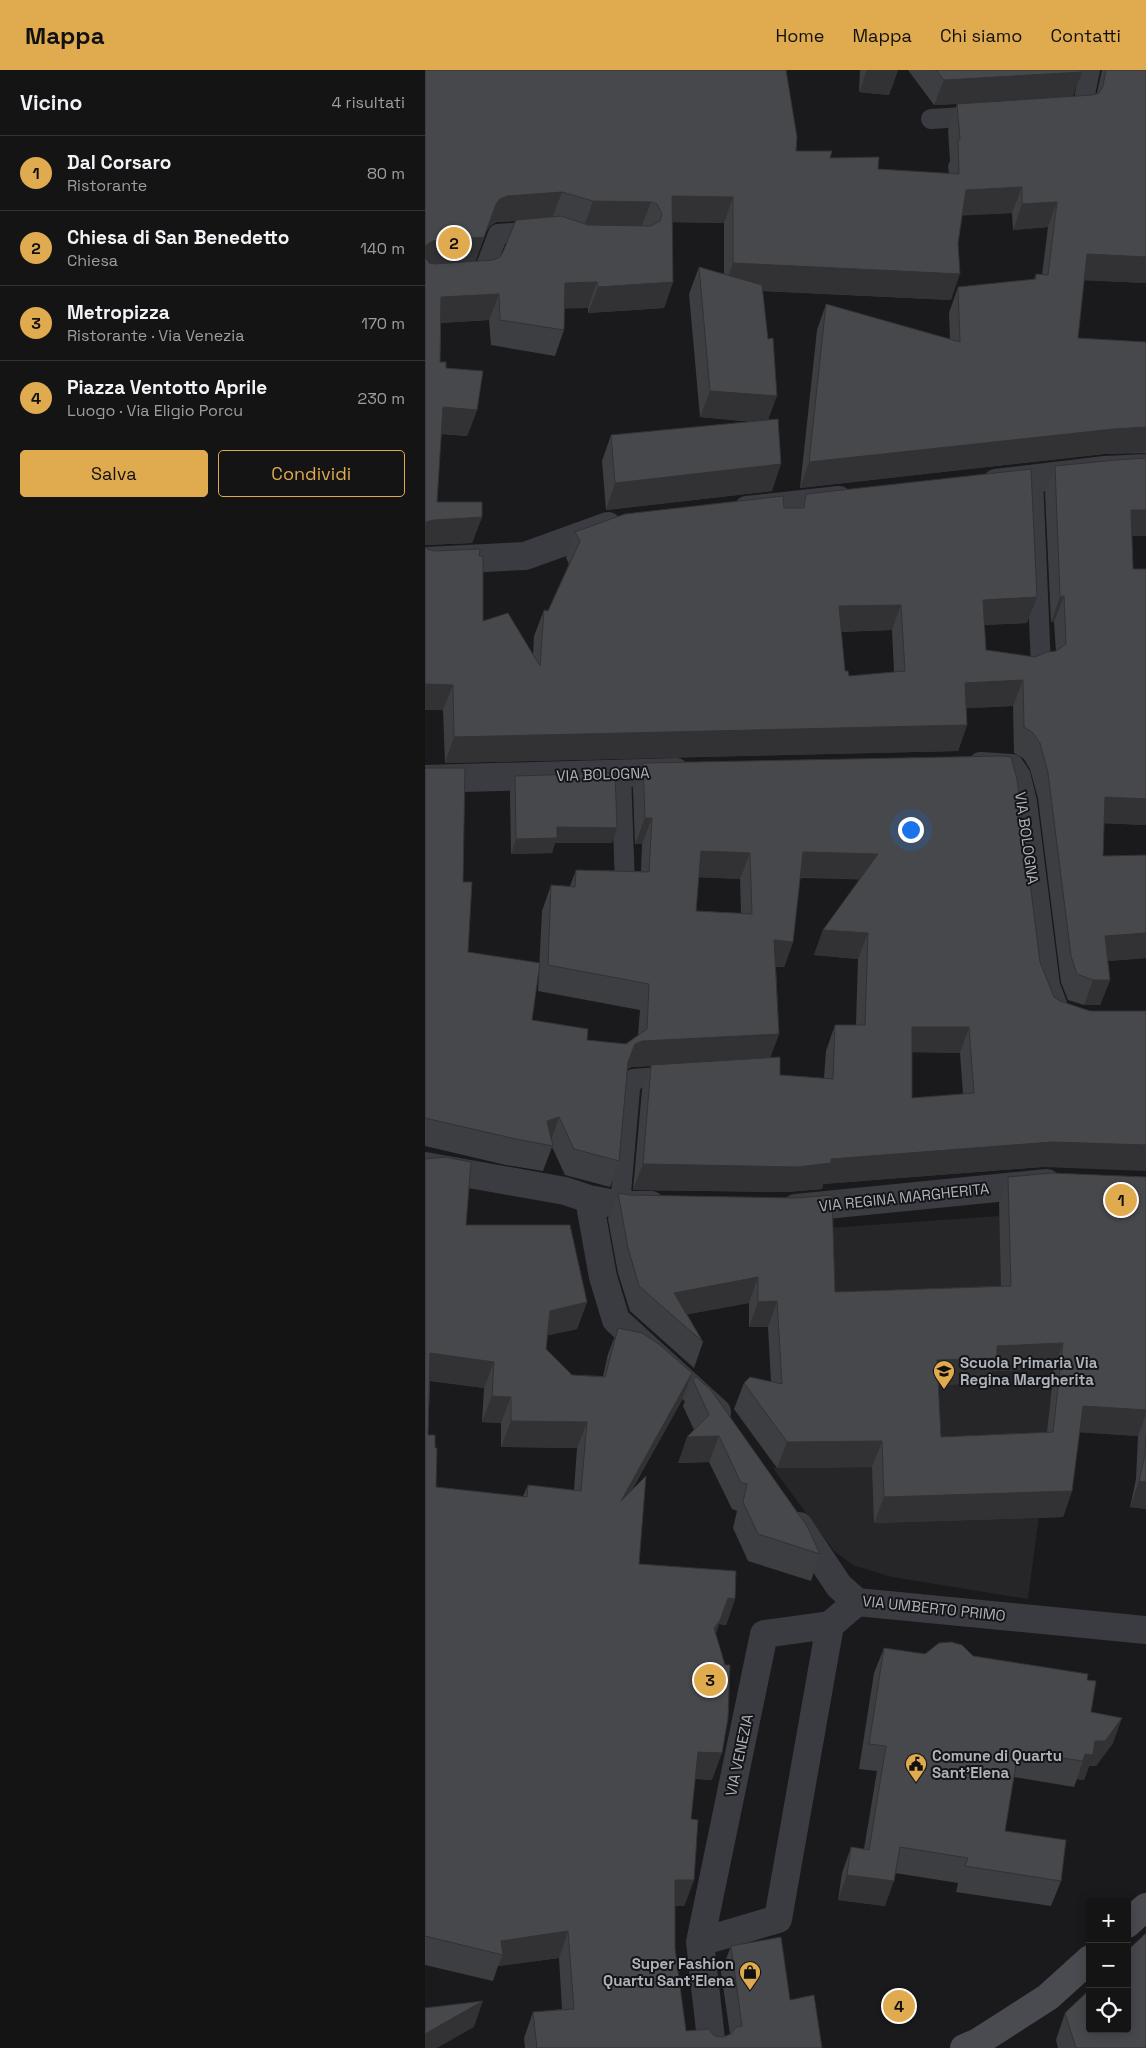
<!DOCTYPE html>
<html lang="it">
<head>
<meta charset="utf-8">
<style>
	:root { --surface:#141415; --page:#212122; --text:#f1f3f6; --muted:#9d9ea0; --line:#333334; --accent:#e0aa4e }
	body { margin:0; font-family:"Space Grotesk",sans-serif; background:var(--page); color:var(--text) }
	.controls { position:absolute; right:15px; bottom:15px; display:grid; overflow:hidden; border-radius:5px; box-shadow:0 2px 12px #0003 }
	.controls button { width:45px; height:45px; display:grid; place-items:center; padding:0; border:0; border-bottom:1px solid var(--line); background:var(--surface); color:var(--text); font:25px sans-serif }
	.you { position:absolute; left:485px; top:759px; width:18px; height:18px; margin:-12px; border:4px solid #fff; border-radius:50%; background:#1a73e8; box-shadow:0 0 0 8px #1a73e833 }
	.badge { display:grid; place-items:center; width:32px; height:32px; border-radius:50%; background:var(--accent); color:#111; font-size:16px; font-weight:700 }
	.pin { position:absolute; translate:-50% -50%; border:2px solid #fff; box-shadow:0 1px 5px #0006 }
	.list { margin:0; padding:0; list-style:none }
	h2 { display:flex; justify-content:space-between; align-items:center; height:65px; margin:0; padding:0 20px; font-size:21px }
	h2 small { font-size:16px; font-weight:400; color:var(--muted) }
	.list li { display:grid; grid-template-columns:32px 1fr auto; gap:15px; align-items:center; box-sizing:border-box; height:75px; padding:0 20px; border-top:1px solid var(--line) }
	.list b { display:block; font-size:19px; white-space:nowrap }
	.list p { margin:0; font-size:16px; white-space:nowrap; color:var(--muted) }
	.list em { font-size:16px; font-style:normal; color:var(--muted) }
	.actions { display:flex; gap:10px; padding:15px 20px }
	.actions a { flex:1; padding:11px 0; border:1px solid var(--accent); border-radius:5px; text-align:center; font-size:18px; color:var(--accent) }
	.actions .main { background:var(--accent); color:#111 }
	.icon { flex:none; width:28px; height:28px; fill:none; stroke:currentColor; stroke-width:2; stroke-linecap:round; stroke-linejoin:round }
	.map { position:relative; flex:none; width:721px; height:1978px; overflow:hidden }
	header { display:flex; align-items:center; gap:30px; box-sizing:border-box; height:70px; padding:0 25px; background:var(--accent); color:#111 }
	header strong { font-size:24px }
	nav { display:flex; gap:28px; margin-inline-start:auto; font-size:18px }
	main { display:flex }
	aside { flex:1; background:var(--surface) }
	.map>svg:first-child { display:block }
	.built { fill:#262629 }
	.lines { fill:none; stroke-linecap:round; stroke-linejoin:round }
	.lane { stroke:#3b3c41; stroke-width:20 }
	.street { stroke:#3b3c41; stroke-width:28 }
	.secondary { stroke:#4a4b50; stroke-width:28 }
	.wall { fill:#3d3e41; fill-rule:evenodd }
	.shaded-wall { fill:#323235 }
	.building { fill:#47484c; stroke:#323235; fill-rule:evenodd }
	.labels { text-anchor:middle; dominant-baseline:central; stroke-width:4; stroke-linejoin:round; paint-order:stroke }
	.street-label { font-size:15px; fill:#aeb2ba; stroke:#151517 }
	.poi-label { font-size:15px; font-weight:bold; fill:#aeb2ba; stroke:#151517; text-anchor:start }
</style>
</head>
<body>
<header>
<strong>Mappa</strong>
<nav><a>Home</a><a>Mappa</a><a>Chi siamo</a><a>Contatti</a></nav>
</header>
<main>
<aside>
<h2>Vicino<small>4 risultati</small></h2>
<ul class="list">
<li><span class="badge">1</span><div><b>Dal Corsaro</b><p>Ristorante</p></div><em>80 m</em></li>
<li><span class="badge">2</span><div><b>Chiesa di San Benedetto</b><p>Chiesa</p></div><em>140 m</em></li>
<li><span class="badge">3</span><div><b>Metropizza</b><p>Ristorante · Via Venezia</p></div><em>170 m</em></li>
<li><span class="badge">4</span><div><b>Piazza Ventotto Aprile</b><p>Luogo · Via Eligio Porcu</p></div><em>230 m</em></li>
</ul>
<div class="actions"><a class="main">Salva</a><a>Condividi</a></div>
</aside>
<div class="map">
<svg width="721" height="1978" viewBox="0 0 721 1978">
	<rect width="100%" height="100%" fill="#1a1a1c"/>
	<path class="built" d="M574 1146 637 1271 603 1529 467 1507 428 1495 409 1481 348 1398 405 1397 403 1158Z"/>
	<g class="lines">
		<path class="lane" d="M643 40 657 39 665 0
			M506 49 555 46
			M0 208 58 204 73 164 112 161
			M608 408 616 597
			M196 703 200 816
			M195 1135 205 1019 208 1009 249 1006"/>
		<path class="street" d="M571 413 680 400 721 398
			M322 440 414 430
			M0 491 100 486 183 456
			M556 696 586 698 592 707 598 732 621 916 630 940
			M0 709 251 702
			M0 1096 140 1121 164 1129 195 1135H226
			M164 1129 178 1207 191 1250 292 1342
			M371 1138 622 1113
			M374 1456 414 1516 432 1532 721 1560
			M275 1872 353 1849 405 1555
			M287 1978 275 1872 339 1564 405 1555 432 1532"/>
		<path class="secondary" d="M702 1854 721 1837
			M539 1978 553 1972 623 1927 665 1889"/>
	</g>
	<path class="wall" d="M0 0 371 81 405 88 453 99 524 104 523 96 525 91 523 60 532 34 509 35 483 0H657L648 26 667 25 672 23 677 0H721V213L659 210 653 268 721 272V383L679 384 375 418 392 260 401 234 525 269 524 243 533 217 609 209 611 204 617 205 623 157 588 160 587 143 537 145 526 230 337 221 347 421 181 440 177 391 186 365 328 352 275 347 264 224 274 197 299 205V153L247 152 248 212 239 238 163 243V238H139V260L130 286 66 275 64 250 16 253 15 292 52 340 42 366 16 364 12 432 57 447 47 473 0 475ZM90 151 78 182 75 187 68 190 50 191 62 160 66 155 72 152Z
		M435 0H473L464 25 434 22Z
		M630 396 707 466 708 499H721V755L679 753 678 786 721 888 682 891 685 910 675 935H659L643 930 636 912 613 728 605 699 599 689 589 683 588 636 541 638 542 655 533 681 20 693 18 640H0V477L2 479 10 481 54 486 58 551 108 585 109 566 119 540 123 541 144 494 141 488 150 462 359 438H375L381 424 602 553 559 555 561 580 610 587 631 582 629 552H626L620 422ZM467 560 469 602 424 606 420 601 416 562Z
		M576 686 617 1097 398 1114 397 1119 362 1122 208 1120 217 1020 226 996 207 997 202 999 194 1091 185 1117 140 1105 127 1077 118 1101 81 1095 0 1076V698L38 812 43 882 107 950 162 970 201 974 213 965 215 940 113 921 117 841 126 815 145 816 151 800 216 801 217 774H210L208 718 218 693ZM274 807 315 809 316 843 271 841ZM375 808 435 809 398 860 389 885 433 889 431 955H410L401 981 399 1008 355 1005 345 988 354 964 351 897H359L368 872ZM487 982 535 983 538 1024 487 1028Z
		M90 706 187 773H130L127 783 86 784 85 722Z
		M0 1089 41 1155 162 1232 152 1259 123 1265 121 1279 147 1305 178 1306 183 1284 193 1258 257 1330 207 1420 214 1494 310 1529 301 1555 294 1554 291 1563 287 1710 270 1709 266 1749 269 1810 259 1836H250V1879L261 1961 298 1967 305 1964 296 1902 306 1876 365 1930 397 1978H100L99 1968 108 1942 137 1939 134 1888 73 1896 68 1911 0 1895ZM5 1311 59 1318 57 1352 76 1353V1377L152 1378 149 1420 103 1415 98 1426 11 1417 10 1378 3 1365Z
		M583 1107H721V1439L705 1437 711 1409 713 1366 654 1362 647 1421 638 1447 449 1453 447 1397 352 1398 309 1339 319 1313 346 1312 343 1257H324V1233L262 1244 278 1272 269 1298 205 1241 193 1203 183 1149 193 1123 410 1222 576 1216 574 1133ZM629 1299 622 1362 516 1367 513 1315 563 1313 567 1301Z
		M268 1310 395 1484 386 1511 323 1491 308 1458 312 1441 307 1439 284 1392 253 1393 269 1360 258 1336Z
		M459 1578 500 1584 548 1586 662 1610 666 1642 688 1673 671 1696H664L659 1710 652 1709 649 1717 589 1707 580 1761 636 1811 626 1836 531 1822 533 1813 470 1803 460 1836 413 1830 417 1803 426 1777 439 1779 452 1701 434 1699 449 1603Z
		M640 1943 721 1978H633L631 1970Z"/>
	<path class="shaded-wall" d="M442 0H473L464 25 434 22Z
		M657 2 647 28 509 35 519 10Z
		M597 117 587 143 531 146 541 120Z
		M137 122 127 148 72 152 66 155 62 160 50 193 0 196V176L71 134 75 129 82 126Z
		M247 126 308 127 299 153 237 152Z
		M168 131 226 132 216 158 159 157Z
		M632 132 623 157 588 160 597 134Z
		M662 184 721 187V213L652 210Z
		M308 193 535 204 526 230 299 219Z
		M172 212 163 238 130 239 140 213Z
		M248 212 239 238 163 243 173 217Z
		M74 224 64 250 7 253 16 227Z
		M285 321 352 326 342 353 275 347Z
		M18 337 52 340 42 366 9 363Z
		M721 357V380L720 382 679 384 375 418 384 392 689 359Z
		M356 394 347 421 181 440 190 413Z
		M706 440H721V466H696Z
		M57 447 47 473 0 475V453L1 452 9 450Z
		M639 526 629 552H626L635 527Z
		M612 527 602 553 548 555 558 530Z
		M476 535 467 560 405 562 414 536Z
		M598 610 588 636 530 639 540 613Z
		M0 614 28 615 18 640H0Z
		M542 655 533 681 20 693 29 667Z
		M680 727 721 729V755L671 753Z
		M220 748H227L217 774H210Z
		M132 757 192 758 187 773H130L127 783 86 784 91 769Z
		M276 781 325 783 315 809 266 807Z
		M378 782 453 784 444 810 369 807Z
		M398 860 443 863 433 889 389 885Z
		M721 863V888L670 892 680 866Z
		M349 870 368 872 359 897 340 896Z
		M668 910H685L675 935H659Z
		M487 957H544L535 983 478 982Z
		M354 964 344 989 207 997 200 1000 193 1018 210 974 217 971Z
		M134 1047 125 1073 122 1051Z
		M627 1072 721 1075V1101L617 1097 398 1114 397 1119 362 1122 208 1120 218 1094 406 1089Z
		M333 1207 324 1233 249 1247V1223Z
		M352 1231 343 1257H324L333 1232Z
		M162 1232 152 1259 116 1267 125 1241Z
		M638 1273 629 1299 567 1301 563 1313 503 1315 512 1290 572 1276Z
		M5 1283 69 1292 59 1318 0 1310Z
		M267 1303 257 1330 186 1457 196 1431Z
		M67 1326 86 1327 76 1353 57 1352Z
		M658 1336 721 1340V1344L713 1366 648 1362Z
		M86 1351 162 1352 152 1378 76 1377Z
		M294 1366 284 1392 253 1393 262 1367Z
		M457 1371 447 1397 352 1398 362 1372Z
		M714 1411 721 1412V1439L705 1437Z
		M647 1421 638 1447 449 1453 459 1427Z
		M303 1528 310 1529 301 1555 294 1554Z
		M295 1550 286 1576 289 1558Z
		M697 1648 688 1673 671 1696H664L659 1710 652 1709 660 1684 670 1671Z
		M273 1682 297 1683 287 1710 264 1708Z
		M422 1805 469 1811 460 1836 413 1830Z
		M250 1810H269L259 1836H241Z
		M143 1861 134 1888 73 1896 78 1885 76 1871Z
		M58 1931 49 1957 12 1978H0V1964Z"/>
	<path class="building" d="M0 0H361L372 67 371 81H407L405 88 454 87 453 99 534 104 533 70H535L532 34 667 25 674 23 678 16 681 0H721V187L662 184 653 268 721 272V357L689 359 384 392 401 234 535 272 533 217 611 209V204L623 205 632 132 597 134V117L541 120 533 173 535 204 308 193V127L247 126 248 212 173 217 172 212 140 213 139 260 75 250 74 224 16 227 15 292H21V298L58 301 52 340 18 337 12 432H57V447L9 450 1 452 0 453V187L4 193 10 194 68 190 75 187 78 182 91 150 136 146 163 155 226 156 235 151 237 144 232 134 226 132 168 131 137 122 82 126 75 129 71 134 59 167 8 171 0 176Z
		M511 0H657V2L519 10Z
		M274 197 337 215 343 269 348 268 352 326 285 321Z
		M353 349 356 394 190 413 186 365Z
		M721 388V440H706L708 499H721V729L680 727 678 786 721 785V863L680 866 685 910H668L652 904 646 886 623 703 615 673 608 663 599 657 598 610 540 613 542 655 29 667 28 615 0 614V477L2 479 10 481 55 479 54 486H58V551L83 543 115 596 119 540 123 541 155 471 150 462 200 444 358 426 359 438H379L381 424 606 399 612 527 558 530 561 580 610 587 622 582 631 581 641 574 639 526 635 527 630 396 691 390ZM476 535 480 601 424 606 423 601H420L414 536Z
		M576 686 586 687 592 709 615 892 629 927 635 931 665 941H721V1075L627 1072 406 1089V1093L372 1097 218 1094 226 995 355 987V1005L408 1009 410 955H440L443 863 398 860 453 784 378 782 368 872 349 870 354 964 217 971 210 974 203 992 194 1091 149 1079 134 1047 122 1051 128 1076 91 1069 0 1048V698H40L38 812H47L43 882 115 893 107 950 163 959 162 970 201 974 222 959 224 914 123 895 126 815 150 817 151 800 224 802 227 748H220L218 693ZM276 781 325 783 327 844 271 841ZM487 957H544L549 1023 487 1028Z
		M190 703 192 758 132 757V768L91 769 90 706Z
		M20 1087 46 1092 41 1155H145L162 1232 125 1241 121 1279 147 1305 180 1307 193 1258 217 1263 235 1275 267 1303 196 1431 221 1406 214 1494 311 1501 310 1529 303 1528 295 1550 289 1558 300 1595H305L303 1648 297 1683 273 1682 266 1749 273 1750 269 1810H250V1879L261 1961 283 1959 290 1966 298 1967 306 1964 311 1957 317 1956 306 1876 356 1867 365 1930 389 1925 397 1978H112L108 1942 149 1939 143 1861 76 1871 78 1885 0 1866V1089ZM5 1283 69 1292 67 1326 86 1327V1351L162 1352 156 1421 103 1415 102 1427 11 1417 12 1378H10V1365H3Z
		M627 1103 721 1107V1340L658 1336 647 1421 459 1427 457 1371 362 1372 319 1313 325 1307 357 1314 352 1231 333 1232V1207L249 1223 278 1272 214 1216 203 1178 193 1123 204 1125 372 1128 407 1125 410 1222 586 1216 583 1107ZM638 1273 628 1362 516 1367 512 1290 572 1288V1276Z
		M271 1307 286 1320 382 1456 395 1484 333 1464 318 1432 322 1414 316 1413 294 1366 262 1367 284 1345 268 1310Z
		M721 1365V1412L714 1411 720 1384Z
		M526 1572 537 1575 548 1586 663 1604 662 1610 671 1611 666 1642 697 1648 680 1671H670L668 1685 660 1684 658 1691 593 1682 580 1761 641 1770 636 1811 540 1796 543 1788 475 1777 469 1811 422 1805 426 1777 444 1780 461 1676 444 1674 459 1578 500 1584 514 1573Z
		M721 1863V1978H651L640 1943 665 1919V1959H702V1881Z
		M58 1931 0 1964V1938Z"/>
	<defs>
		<g id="school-pin" transform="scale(1.125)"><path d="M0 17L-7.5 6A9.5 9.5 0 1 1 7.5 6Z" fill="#e0aa4e" stroke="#151517"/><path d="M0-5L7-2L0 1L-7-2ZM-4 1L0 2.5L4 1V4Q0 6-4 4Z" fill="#111"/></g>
		<g id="civic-pin" transform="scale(1.125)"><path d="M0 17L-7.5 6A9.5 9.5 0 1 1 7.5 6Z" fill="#e0aa4e" stroke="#151517"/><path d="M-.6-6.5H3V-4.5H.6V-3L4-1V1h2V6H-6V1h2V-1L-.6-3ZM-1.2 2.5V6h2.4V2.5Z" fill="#111"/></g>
		<g id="shop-pin" transform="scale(1.125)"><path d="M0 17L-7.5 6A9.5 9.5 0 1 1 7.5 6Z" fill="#e0aa4e" stroke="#151517"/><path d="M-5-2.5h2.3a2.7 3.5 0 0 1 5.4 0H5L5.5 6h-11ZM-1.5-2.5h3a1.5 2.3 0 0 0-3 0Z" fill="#111"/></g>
	</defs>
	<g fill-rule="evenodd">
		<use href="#school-pin" x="519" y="1301"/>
		<use href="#civic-pin" x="491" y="1694"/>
		<use href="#shop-pin" x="325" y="1902"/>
	</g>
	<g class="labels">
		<g class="street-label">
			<text transform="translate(178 704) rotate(-2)">VIA BOLOGNA</text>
			<text transform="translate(602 768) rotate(82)">VIA BOLOGNA</text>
			<text transform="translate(479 1127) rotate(-6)">VIA REGINA MARGHERITA</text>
			<text transform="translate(509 1538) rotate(6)">VIA UMBERTO PRIMO</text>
			<text transform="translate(314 1685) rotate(-78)">VIA VENEZIA</text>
		</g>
		<g class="poi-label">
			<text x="535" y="1292">Scuola Primaria Via<tspan x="535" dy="17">Regina Margherita</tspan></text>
			<text x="507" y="1685">Comune di Quartu<tspan x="507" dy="17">Sant'Elena</tspan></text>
			<text x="309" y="1893" text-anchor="end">Super Fashion<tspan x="309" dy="17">Quartu Sant'Elena</tspan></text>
		</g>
	</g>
</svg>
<div class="controls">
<button>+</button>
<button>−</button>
<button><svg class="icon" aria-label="locate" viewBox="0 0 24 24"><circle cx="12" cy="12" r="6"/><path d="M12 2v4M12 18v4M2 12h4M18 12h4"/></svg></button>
</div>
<div class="you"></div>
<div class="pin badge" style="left:696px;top:1130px">1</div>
<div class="pin badge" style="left:29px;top:173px">2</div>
<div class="pin badge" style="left:285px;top:1610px">3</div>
<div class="pin badge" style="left:474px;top:1936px">4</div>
</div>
</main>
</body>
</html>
